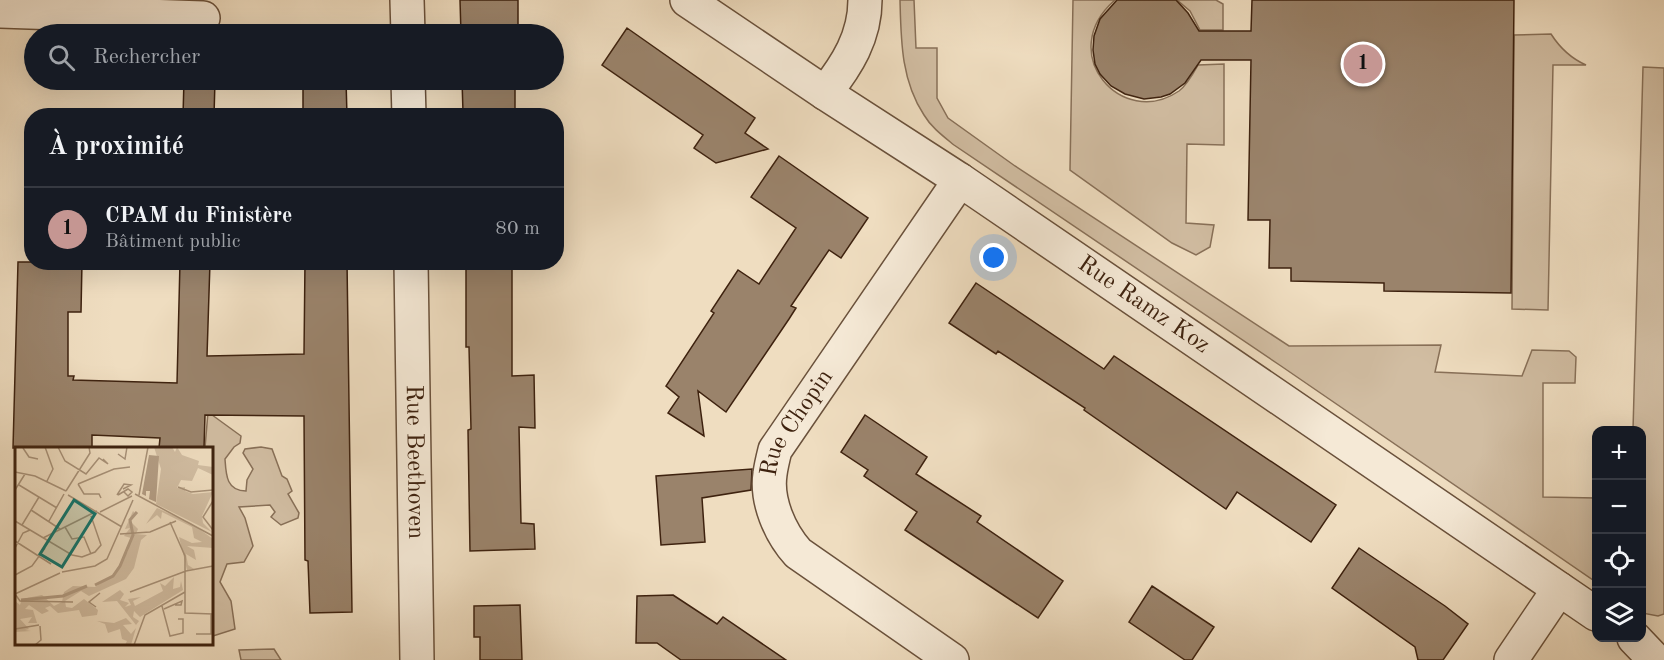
<!DOCTYPE html>
<html lang="fr">
<head>
<meta charset="utf-8">
<style>
	:root { --surface:#171b24; --page:#242831; --text:#f1f3f6; --muted:#9ea1a6; --line:#363941; --accent:#c59692 }
	body { margin:0; font-family:"Old Standard TT",serif; background:var(--page); color:var(--text) }
	.controls { position:absolute; right:18px; bottom:18px; display:grid; overflow:hidden; border-radius:12px; box-shadow:0 6px 24px #0002 }
	.controls button { width:54px; height:54px; display:grid; place-items:center; padding:0; border:0; border-bottom:2px solid var(--line); background:var(--surface); color:var(--text); font:30px sans-serif }
	.you { position:absolute; left:994px; top:258px; width:21px; height:21px; margin:-15px; border:4px solid #fff; border-radius:50%; background:#1a73e8; box-shadow:0 0 0 9px #1a73e833 }
	.badge { display:grid; place-items:center; width:39px; height:39px; border-radius:50%; background:var(--accent); color:#111; font-size:20px; font-weight:700 }
	.pin { position:absolute; translate:-50% -50%; border:3px solid #fff; box-shadow:0 2px 6px #0006 }
	.list { margin:0; padding:0; list-style:none }
	h2 { display:flex; justify-content:space-between; align-items:center; height:78px; margin:0; padding:0 24px; font-size:26px }
	h2 small { font-size:20px; font-weight:400; color:var(--muted) }
	.list li { display:grid; grid-template-columns:39px 1fr auto; gap:18px; align-items:center; box-sizing:border-box; height:84px; padding:0 24px; border-top:2px solid var(--line) }
	.list b { display:block; font-size:22px; white-space:nowrap }
	.list p { margin:0; font-size:20px; white-space:nowrap; color:var(--muted) }
	.list em { font-size:20px; font-style:normal; color:var(--muted) }
	.icon { flex:none; width:33px; height:33px; fill:none; stroke:currentColor; stroke-width:2; stroke-linecap:round; stroke-linejoin:round }
	.map { position:relative; flex:none; width:1664px; height:660px; overflow:hidden }
	.search { position:absolute; background:var(--surface); box-shadow:0 6px 24px #0002; left:24px; top:24px; width:540px; height:66px; display:flex; align-items:center; gap:15px; box-sizing:border-box; padding:0 21px; border-radius:33px; color:var(--muted); font-size:22px }
	.panel { position:absolute; background:var(--surface); box-shadow:0 6px 24px #0002; left:24px; top:108px; width:540px; height:162px; border-radius:24px }
	.map>svg:first-child { display:block }
	.green { fill:#d1bda2; stroke:#887058; stroke-width:1.5 }
	.building { fill:#9a836b; stroke:#3e220f; stroke-width:1.5 }
	.lines { fill:none; stroke-linecap:round; stroke-linejoin:round }
	.minor-casing { stroke:#6a513b; stroke-width:36 }
	.minor { stroke:#f5e9d6; stroke-width:33 }
	.labels { text-anchor:middle; dominant-baseline:central; stroke-width:6; stroke-linejoin:round; paint-order:stroke }
	.street-label { font-size:24px; fill:#3e220f; stroke:#f5e9d6 }
	.inset-river { fill:none; stroke:#b39d84; stroke-width:3 }
	.inset-road { fill:none; stroke:#a89279; stroke-width:1.5 }
	.view { fill:#0f766e; fill-opacity:0.15; stroke:#0f766e; stroke-width:3 }
	.inset-edge { fill:none; stroke:#3e220f; stroke-width:3 }
</style>
</head>
<body>
<div class="map">
<svg width="1664" height="660" viewBox="0 0 1664 660">
	<rect width="100%" height="100%" fill="#efddc0"/>
	<filter id="stains"><feTurbulence type="fractalNoise" baseFrequency=".00333" numOctaves="4"/><feColorMatrix values="0 0 0 0 .2 0 0 0 0 .09 0 0 0 0 .02 0 0 0 .5 -.17"/></filter>
	<radialGradient id="worn" r=".72"><stop offset=".6" stop-color="#630" stop-opacity="0"/><stop offset="1" stop-color="#630" stop-opacity=".3"/></radialGradient>
	<path class="green" d="M900 0H914L916 48H937V98L948 118 1015 166 1289 346 1441 345 1435 372 1522 376 1532 350 1569 351 1576 357 1575 383H1543V497L1596 498V582L1281 366 954 145C943 136 931 127 924 115 901 80 901 40 900 0Z
		M1073 0H1115C1054 53 1122 130 1179 91 1187 85 1193 74 1198 65L1224 64V145L1187 144 1186 223 1214 225 1210 247 1196 255 1172 243 1070 170Z
		M1177 0H1216L1223 4V30H1200L1190 11Z
		M1551 34C1560 48 1570 58 1586 65H1553L1548 310 1512 309 1514 35Z
		M1643 67 1664 68V614L1658 616 1642 613V430H1633Z
		M208 412 241 436 240 443 234 447 225 459C226 474 226 491 246 491L247 480 253 469 243 453 245 449 261 447 272 449 282 476 287 479 292 491 288 494 299 513 298 518 281 525 271 517 275 512 270 505 239 507 245 518 253 546 244 562 227 564 220 582 231 601 235 629 213 636H212V448H205Z
		M274 649 281 660H241L239 650Z"/>
	<path class="building" d="M460 0H518V34H461Z
		M1117 0H1176L1188 13 1199 31H1251L1252 0H1514L1511 293 1384 291V283L1291 281V268H1269L1270 220H1248L1251 60H1201L1185 83 1170 94 1161 97 1144 99 1125 94 1111 86 1100 74 1095 64 1093 50 1094 36 1100 19Z
		M627 28 755 118 745 133 768 149 716 163 694 148 703 135 602 65Z
		M184 80H215L214 116H183Z
		M303 80H346L347 116H303Z
		M462 80H515V111L463 112Z
		M779 156 868 218 841 258 829 250 791 306 796 308 789 319 726 412 698 391 704 436 668 413 679 397 666 386 714 313 711 311 738 270 759 284 796 228 751 197Z
		M18 262H82L81 312H68V376H74L73 380 177 383 180 262H210L207 356 304 354 305 262H347L352 612 310 613 308 561 305 560 304 416 205 415 204 448H159L160 438 92 435V448H13Z
		M466 262H512V376L534 375 535 428 519 427 521 523 534 524 535 549 470 551 468 430 471 429 469 347H466Z
		M976 283 1104 369 1114 356 1336 505 1311 542 1237 492 1226 509 1084 410 1085 408 998 351 996 354 949 323Z
		M865 415 927 457 916 474 981 516 977 522 1063 581 1038 618 905 530 917 512 864 476 868 470 841 452Z
		M752 469 751 490 702 498 705 542 661 545 656 476Z
		M1359 548 1445 606 1468 624 1443 660H1418L1415 647 1332 588Z
		M1152 586 1214 627 1192 660H1185L1129 622Z
		M673 595 717 624 723 617 786 660H681L657 643H636L637 596Z
		M520 605 522 660H480V637H474V606Z"/>
	<g class="lines">
		<g class="minor-casing">
			<g id="minor">
				<path d="M407 0 408 34"/>
				<path id="s1" d="M687 0 825 93 960 180 1596 614"/>
				<path d="M0 11 203 18"/>
				<path d="M408 80 409 116"/>
				<path d="M825 93C847 65 865 37 865 0"/>
				<path id="s2" d="M411 262 417 660"/>
				<path d="M1634 638 1655 660"/>
				<path id="s3" d="M952 660 798 553C780 533 766 501 770 474 771 466 773 458 775 450L960 180"/>
				<path d="M1511 660 1559 589"/>
			</g>
		</g>
		<use href="#minor" class="minor"/>
	</g>
	<g class="labels">
		<g class="street-label">
			<text stroke="none"><textPath href="#s1" startOffset="549">Rue Ramz Koz</textPath></text>
			<text stroke="none"><textPath href="#s3" startOffset="332">Rue Chopin</textPath></text>
			<text stroke="none"><textPath href="#s2" startOffset="200">Rue Beethoven</textPath></text>
		</g>
	</g>
	<g transform="translate(15 447)">
		<rect width="198" height="198" fill="#efddc0"/>
		<path d="M139 0H157L160 5 162 0 167 8 184 14 183 18 198 20V28L183 21 177 34 166 33 162 41 170 40V44L178 47 198 45 187 69 188 76 197 85 141 57 146 22ZM142 61 176 76 198 92V101L172 99 179 103 181 113 171 107 173 118 179 122 172 123 164 90 177 96 187 95 179 91 177 80 147 65 146 72 142 68 131 77ZM118 64 121 67 115 74 123 82 121 87 132 88 126 93 119 121 111 132 74 149 66 144 50 154 51 160 57 161 69 152 83 163 82 168 67 170 64 163 43 166 35 159 30 161 34 164 27 167 14 158 10 162 18 163 22 176H13L17 170 5 172 14 182 10 183 16 184 0 185V154L5 158 7 152 27 148 39 159 47 155 49 145 58 139 80 140 98 128 113 104 116 91 109 89 115 81 110 82ZM159 130 158 142 165 140 166 134 168 143 125 170 119 164 118 170 124 174 121 178 102 154 87 155 105 143 109 147 105 153 114 156 110 160 116 158 113 152 126 150 118 154 120 159 148 144 145 136 150 139ZM111 171 117 177 108 178 116 187 121 181 116 198H110L112 194 107 192 105 182 93 186 90 177 82 174 99 176Z" fill="#d1bda2"/>
		<path d="M134 8 144 9 141 55 134 52 135 44H131V49L127 47Z" fill="#b39d84"/>
		<path class="inset-river" d="M80 138 98 129 105 119 118 88 115 73 122 65M6 153 48 149 72 139"/>
		<path class="inset-road" d="M30 0 38 22 32 34M43 0 50 14 71 27 84 11 93 17 88 12M8 1 14 10 23 12M103 7 110 12 112 0M0 25 20 29 51 44M63 37 99 22 115 20M63 37 69 47H84L86 51M4 38 42 61M163 40 176 45 198 43M0 43 10 27M51 44 75 6 74 0M120 47 198 89M53 48 107 80M102 48 109 37 116 38 108 42M103 48 113 42 117 45 113 49 109 45M124 48 133 0M198 54 188 70 198 83M16 63 45 82M85 65 117 49M0 74 57 108 67 110 80 105 86 98 76 69M34 74 49 47M155 75 170 109V166L198 167M7 78 24 50M50 80 57 92 69 90 76 107M105 87 135 85 161 74M28 91 82 64M0 94 36 117M0 101 8 86 15 83M47 125 80 119 92 112 118 53M0 128 17 119 30 101M115 145 171 124 198 119M0 147 5 154 58 155M0 147 45 126M147 159 155 189 168 186V172H163M81 160 74 155 85 146M149 162 167 154 166 158H160M0 182 24 178M181 187H196V167M20 198 26 193 25 179M119 198 130 168 170 145"/>
		<path class="view" d="M59 53 80 67 47 120 25 107Z"/>
		<rect width="198" height="198" class="inset-edge"/>
	</g>
	<rect width="100%" height="100%" filter="url(#stains)"/>
	<rect width="100%" height="100%" fill="url(#worn)"/>
</svg>
<div class="controls">
<button>+</button>
<button>−</button>
<button><svg class="icon" aria-label="locate" viewBox="0 0 24 24"><circle cx="12" cy="12" r="6"/><path d="M12 2v4M12 18v4M2 12h4M18 12h4"/></svg></button>
<button><svg class="icon" aria-label="layers" viewBox="0 0 24 24"><path d="M12 4l9 5-9 5-9-5zM3 14l9 5 9-5"/></svg></button>
</div>
<div class="you"></div>
<div class="pin badge" style="left:1363px;top:64px">1</div>
<div class="search"><svg class="icon" aria-label="search" viewBox="0 0 24 24"><circle cx="10" cy="10" r="6"/><path d="M15 15l6 6"/></svg>Rechercher</div>
<section class="panel">
<h2>À proximité<small></small></h2>
<ul class="list">
<li><span class="badge">1</span><div><b>CPAM du Finistère</b><p>Bâtiment public</p></div><em>80 m</em></li>
</ul>
</section>
</div>
</body>
</html>
